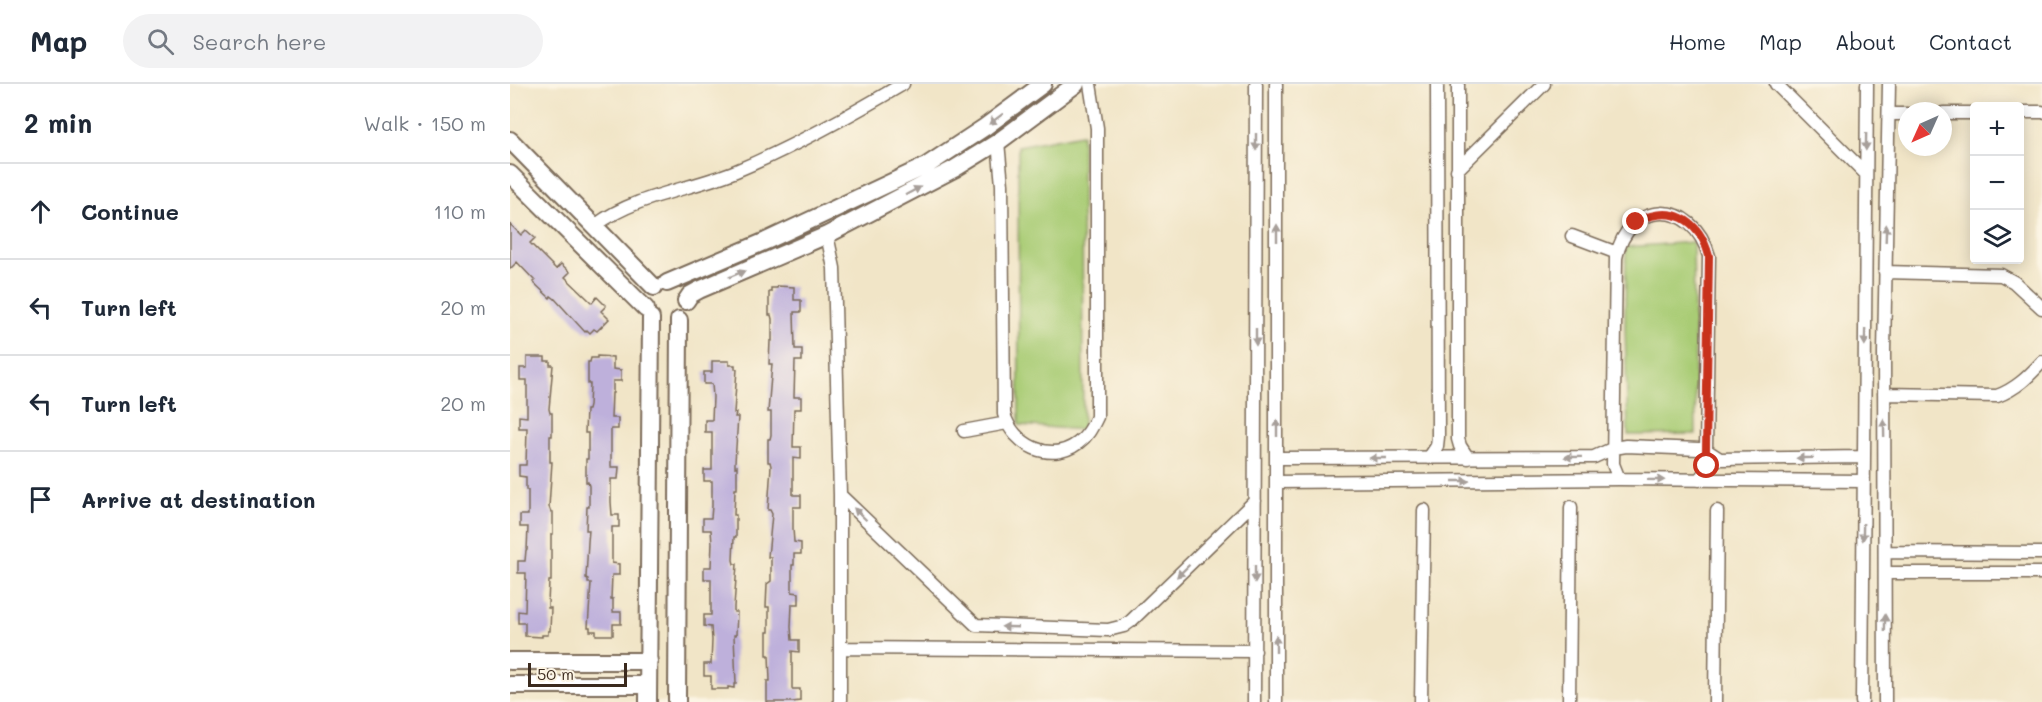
<!DOCTYPE html>
<html lang="en">
<head>
<meta charset="utf-8">
<style>
	:root { --surface:#fff; --page:#f2f2f3; --text:#1f2937; --muted:#747a83; --line:#e0e1e3 }
	body { margin:0; font-family:Mali,sans-serif; background:var(--page); color:var(--text) }
	.controls { position:absolute; right:18px; top:18px; display:grid; overflow:hidden; border-radius:6px; box-shadow:0 3px 15px #0003 }
	.controls button { width:54px; height:54px; display:grid; place-items:center; padding:0; border:0; border-bottom:2px solid var(--line); background:var(--surface); color:var(--text); font:30px sans-serif }
	.compass { position:absolute; left:1388px; top:18px; width:54px; height:54px; border-radius:50%; background:var(--surface); box-shadow:0 3px 15px #0003; rotate:225deg }
	.scale { position:absolute; left:18px; bottom:15px; width:99px; box-sizing:border-box; padding-left:6px; border:3px solid #3b2a1e; border-top:0; font-size:16px; line-height:21px; white-space:nowrap; color:#3b2a1e; -webkit-text-stroke:4px #fcf5e5; paint-order:stroke }
	.stop { position:absolute; width:18px; height:18px; margin:-14px; border:4px solid #c8321e; border-radius:50%; background:#fff }
	.stop.end { background:#c8321e; border-color:#fff; box-shadow:0 2px 6px #0008 }
	.list { margin:0; padding:0; list-style:none }
	h2 { display:flex; justify-content:space-between; align-items:center; height:78px; margin:0; padding:0 24px; font-size:26px }
	h2 small { font-size:20px; font-weight:400; color:var(--muted) }
	.list li { display:grid; grid-template-columns:39px 1fr auto; gap:18px; align-items:center; box-sizing:border-box; height:96px; padding:0 24px; border-top:2px solid var(--line) }
	.list b { display:block; font-size:22px; white-space:nowrap }
	.list em { font-size:20px; font-style:normal; color:var(--muted) }
	.icon { flex:none; width:33px; height:33px; fill:none; stroke:currentColor; stroke-width:2; stroke-linecap:round; stroke-linejoin:round }
	.map { position:relative; flex:none; width:1532px; height:618px; overflow:hidden }
	header { display:flex; align-items:center; gap:36px; box-sizing:border-box; height:84px; padding:0 30px; background:var(--surface); border-bottom:2px solid var(--line) }
	header strong { font-size:28px }
	nav { display:flex; gap:33px; margin-inline-start:auto; font-size:21px }
	.search { width:420px; height:54px; background:var(--page); display:flex; align-items:center; gap:15px; box-sizing:border-box; padding:0 21px; border-radius:33px; color:var(--muted); font-size:22px }
	main { display:flex }
	aside { flex:1; background:var(--surface) }
	.map>svg:first-child { display:block }
	.green { fill:#a9cc75; stroke:#727b4a; stroke-width:1.5 }
	.building { fill:#beb0db }
	.lines { fill:none; stroke-linecap:round; stroke-linejoin:round }
	.street-casing { stroke:#7b6b59; stroke-width:15 }
	.secondary-casing { stroke:#7b6b59; stroke-width:20 }
	.street { stroke:#fff; stroke-width:12 }
	.secondary { stroke:#fff; stroke-width:16 }
	.oneway { fill:#a79f9a }
	.route { stroke:#c8321e; stroke-width:8 }
</style>
</head>
<body>
<header>
<strong>Map</strong>
<div class="search"><svg class="icon" aria-label="search" viewBox="0 0 24 24"><circle cx="10" cy="10" r="6"/><path d="M15 15l6 6"/></svg>Search here</div>
<nav><a>Home</a><a>Map</a><a>About</a><a>Contact</a></nav>
</header>
<main>
<aside>
<h2>2 min<small>Walk · 150 m</small></h2>
<ul class="list">
<li><svg class="icon" aria-label="ahead" viewBox="0 0 24 24"><path d="M12 20V5M6 11l6-6 6 6"/></svg><div><b>Continue</b></div><em>110 m</em></li>
<li><svg class="icon" aria-label="left" viewBox="0 0 24 24"><path d="M17 20v-9H6M10 6l-5 5 5 5"/></svg><div><b>Turn left</b></div><em>20 m</em></li>
<li><svg class="icon" aria-label="left" viewBox="0 0 24 24"><path d="M17 20v-9H6M10 6l-5 5 5 5"/></svg><div><b>Turn left</b></div><em>20 m</em></li>
<li><svg class="icon" aria-label="arrive" viewBox="0 0 24 24"><path d="M6 21V4h12l-3 4 3 4H6"/></svg><div><b>Arrive at destination</b></div></li>
</ul>
</aside>
<div class="map">
<svg width="1532" height="618" viewBox="0 0 1532 618">
	<rect width="100%" height="100%" fill="#fcf5e5"/>
	<filter id="ink" filterUnits="userSpaceOnUse"><feTurbulence type="fractalNoise" baseFrequency=".0167" numOctaves="2"/><feDisplacementMap in="SourceGraphic" scale="12" xChannelSelector="R" yChannelSelector="G"/><feConvolveMatrix kernelMatrix="1 2 1 2 8 2 1 2 1" color-interpolation-filters="sRGB"/></filter>
	<filter id="wash" filterUnits="userSpaceOnUse"><feTurbulence type="fractalNoise" baseFrequency=".008" numOctaves="4" result="noise"/><feDisplacementMap in="SourceGraphic" scale="24" xChannelSelector="R" yChannelSelector="G"/><feGaussianBlur stdDeviation="1.35" result="paint"/><feColorMatrix in="noise" values="0 0 0 0 0 0 0 0 0 0 0 0 0 0 0 0 0 1.4 0 .05"/><feComposite in="paint" operator="in"/></filter>
	<g filter="url(#wash)">
		<rect width="100%" height="100%" fill="#f1e5c7"/>
		<path class="green" d="M572 50 573 346 509 341 508 62Z
			M1183 158 1186 350 1118 351 1115 243 1116 163Z"/>
		<g id="blocks">
			<path class="building" d="M0 140 11 151 16 146 25 154 20 159 46 185 51 180 60 188 55 193 82 219 87 213 96 222 91 227 99 235 87 247 84 245 80 249 77 246 75 248 45 215 41 212 40 214 23 198 25 197 7 178 0 185Z
				M267 202 284 203V216H291V228H284L285 265H292V277H285L284 313H291V325H284L283 363H291V375L283 374V411H291V423H283V445L284 458 291 459V470H284V481H282V508L289 509V520H282L281 543 282 556H289V568L282 567V605H290V617L282 618H257V597H260L259 571H257V548H259V523H256L257 500 261 497V473H258L262 430 260 426H258L261 382 260 378H258V355H260L261 351V328H258L262 280H259L260 257H262V235L261 231H259V208H261V204H267Z
				M87 272 103 273V285L111 286V297H103V309H102L101 334H108V345H101V383H109L108 395H101V418L102 431H109V443H102V479L109 480V491H102L101 515H103V528H111V540H103V551H86V547H80V543H78L81 499H78V495L76 494 78 458 79 446H76L77 423H79V402L78 398H76V375H78V349H75L76 326H78L79 322 80 300H78V278H80L81 274H87Z
				M17 273H35V277H40V281H43L39 325 40 329H42V352H40V378H42L39 423 41 428H43V450H41V497H39L38 520V524H41L40 547H38V551H32V553L15 552V539H8V527L15 528 16 489H8V477H15L16 466H17L18 443H10V431H18V406H16V393L9 392V381H16L17 344H9V332L17 333V296H10V284H17Z
				M202 277H219V281H225V285H227L224 329H226L225 333H228L225 378V383L227 382V405H225L224 431H226V453H224L223 476 224 480H227L224 523V528H227L226 551H224L226 600H224V604L218 603V605H201V592H194V580H201L202 556 201 543 194 542V531H201V495H194V483H201L202 459 201 446H193V434H201L202 422V397H194V386H202V348H195V336H202L203 313 202 300H194V288H202Z"/>
		</g>
	</g>
	<g filter="url(#ink)">
		<use href="#blocks" fill-opacity="0" stroke="#7b6b59" stroke-width="1.5"/>
		<g class="lines">
			<g class="street-casing">
				<path id="street" d="M948 0V355L950 362 958 374
					M1266 0 1356 90
					M1510 28H1532
					M1433 29H1464
					M1379 30H1397
					M488 58 492 101 494 330C503 361 540 380 568 359 578 352 582 343 587 333V44L580 0
					M947 86 1034 0
					M86 141C126 111 180 106 226 87 284 63 339 32 393 0
					M317 151 324 184 330 411V618
					M1062 152 1107 169
					M1375 188 1491 191 1504 198 1532 224
					M1374 310 1487 312C1506 305 1518 293 1532 278
					M454 347 497 339
					M767 374 1084 373 1104 364 1116 362 1189 365 1196 366 1210 375 1353 373
					M919 374 927 362 928 353 927 0
					M1109 395 1103 380 1106 174C1118 115 1183 114 1199 172L1196 366C1199 378 1197 387 1189 396
					M766 398 1109 395 1353 397
					M330 411 466 541 598 546 614 542 621 537 745 417
					M1375 468 1532 469
					M1375 489H1532
					M330 564 745 567
					M744 618 746 0
					M766 618V0
					M911 618 914 426
					M1059 618 1061 423
					M1205 618 1207 427
					M1352 618 1357 0
					M1375 618 1374 269 1379 0"/>
			</g>
			<g class="secondary-casing">
				<path id="secondary" d="M0 56 144 203
					M0 90 136 225
					M157 199 256 157 416 82 475 43 533 0
					M176 217 180 211 189 206 317 151 444 85 488 58 566 0
					M0 577H139
					M0 601H138
					M138 618 141 234
					M167 618 169 236"/>
			</g>
			<use href="#street" class="street"/>
			<use href="#secondary" class="secondary"/>
		</g>
		<defs><path id="oneway-solid" d="M-6-.8H1V-3.2L6.5 0L1 3.2V.8H-6Z" transform="scale(1.5)"/></defs>
		<g class="oneway">
			<use href="#oneway-solid" transform="translate(486 35) rotate(143)"/>
			<use href="#oneway-solid" transform="translate(746 58) rotate(90)"/>
			<use href="#oneway-solid" transform="translate(1356 58) rotate(91)"/>
			<use href="#oneway-solid" transform="translate(403 107) rotate(-28)"/>
			<use href="#oneway-solid" transform="translate(767 149) rotate(-90)"/>
			<use href="#oneway-solid" transform="translate(1376 149) rotate(-88)"/>
			<use href="#oneway-solid" transform="translate(227 190) rotate(-23)"/>
			<use href="#oneway-solid" transform="translate(746 253) rotate(90)"/>
			<use href="#oneway-solid" transform="translate(1355 253) rotate(91)"/>
			<use href="#oneway-solid" transform="translate(767 344) rotate(-90)"/>
			<use href="#oneway-solid" transform="translate(1374 344) rotate(-91)"/>
			<use href="#oneway-solid" transform="translate(1063 373) rotate(179)"/>
			<use href="#oneway-solid" transform="translate(868 374) rotate(-180)"/>
			<use href="#oneway-solid" transform="translate(1295 374) rotate(179)"/>
			<use href="#oneway-solid" transform="translate(1146 396) rotate(1)"/>
			<use href="#oneway-solid" transform="translate(951 397)"/>
			<use href="#oneway-solid" transform="translate(350 430) rotate(-136)"/>
			<use href="#oneway-solid" transform="translate(1353 448) rotate(91)"/>
			<use href="#oneway-solid" transform="translate(673 487) rotate(136)"/>
			<use href="#oneway-solid" transform="translate(745 490) rotate(90)"/>
			<use href="#oneway-solid" transform="translate(1375 539) rotate(-89)"/>
			<use href="#oneway-solid" transform="translate(500 543) rotate(-178)"/>
			<use href="#oneway-solid" transform="translate(766 560) rotate(-90)"/>
		</g>
	</g>
	<g class="lines" filter="url(#ink)">
		<path class="route" d="M1126 138C1161 120 1189 134 1199 172L1196 366 1197 382"/>
	</g>
</svg>
<div class="controls">
<button>+</button>
<button>−</button>
<button><svg class="icon" aria-label="layers" viewBox="0 0 24 24"><path d="M12 4l9 5-9 5-9-5zM3 14l9 5 9-5"/></svg></button>
</div>
<svg class="compass" viewBox="-18 -18 36 36"><path d="M0-13l5 13h-10z" fill="#e53935"/><path d="M0 13l5-13h-10z" fill="#747a83"/></svg>
<div class="scale">50 m</div>
<div class="stop" style="left:1197px;top:382px"></div>
<div class="stop end" style="left:1126px;top:138px"></div>
</div>
</main>
</body>
</html>
